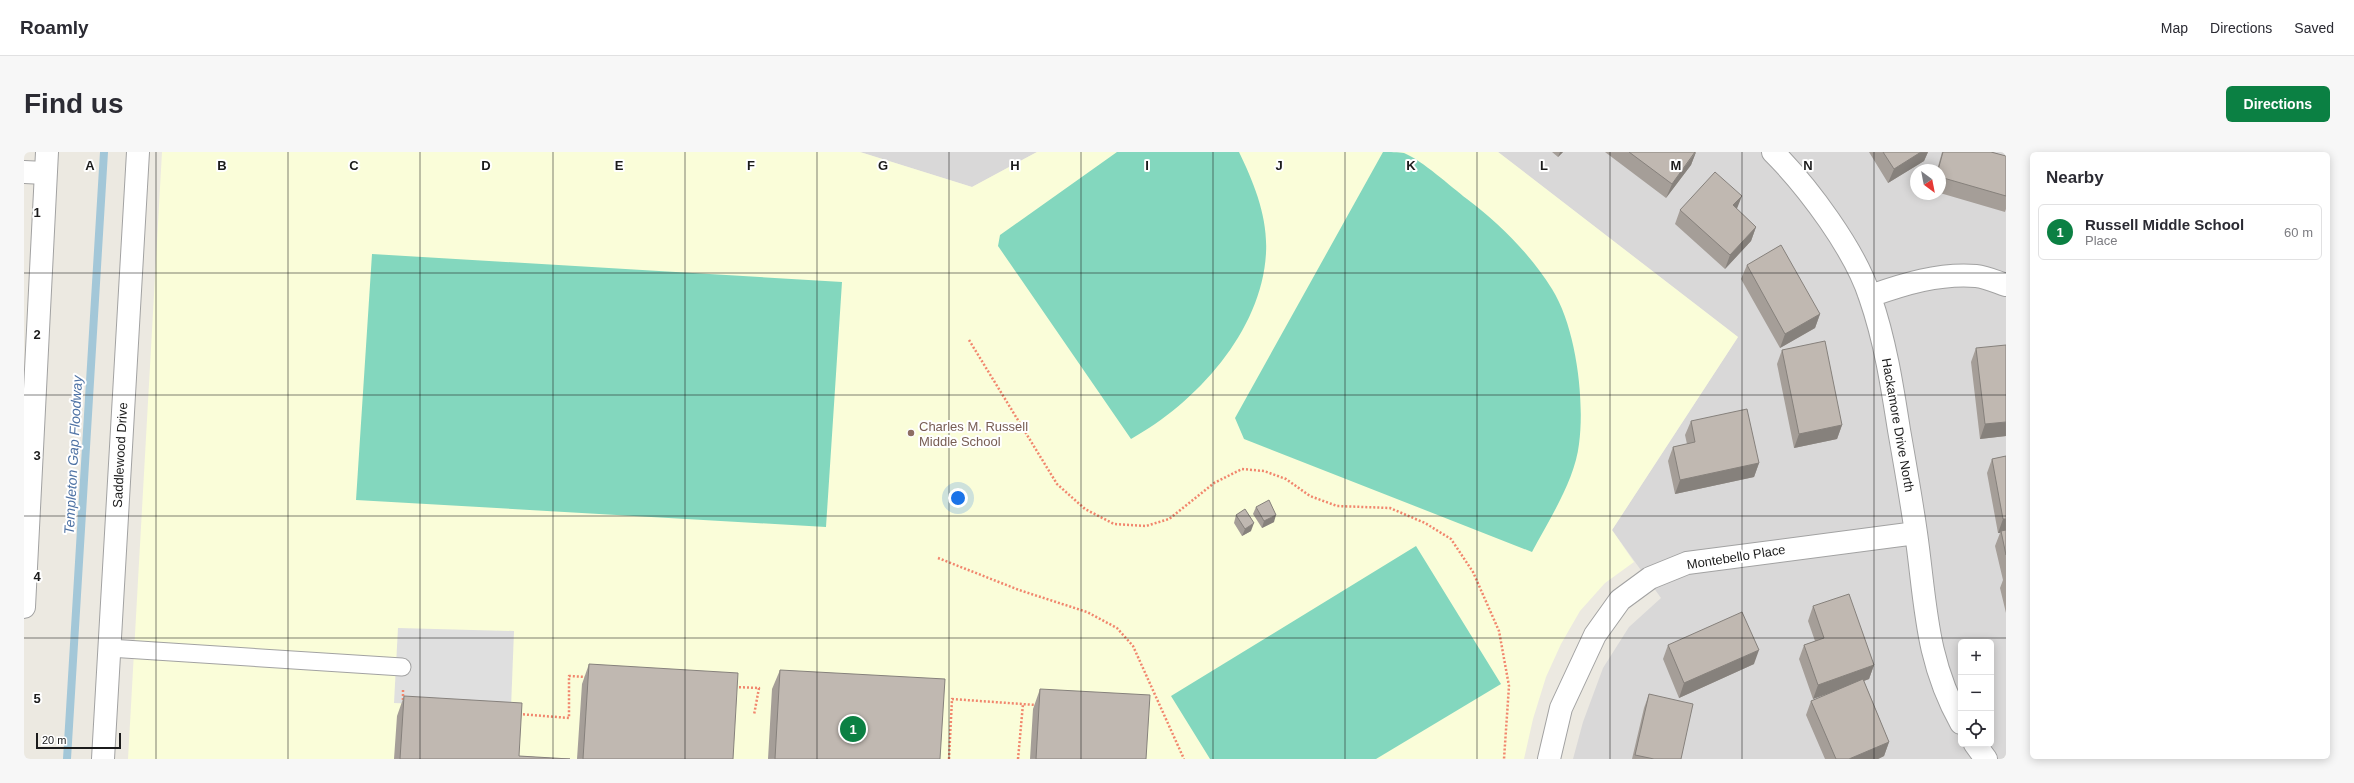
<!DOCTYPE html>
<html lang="en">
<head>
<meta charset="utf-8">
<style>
	:root { --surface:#fff; --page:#f7f7f7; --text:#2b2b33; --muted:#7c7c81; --line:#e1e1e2; --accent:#0b8043 }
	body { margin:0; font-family:Helvetica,sans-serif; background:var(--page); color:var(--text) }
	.controls { position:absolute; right:12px; bottom:12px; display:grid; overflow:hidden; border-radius:6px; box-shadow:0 2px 10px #0003 }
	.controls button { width:36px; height:36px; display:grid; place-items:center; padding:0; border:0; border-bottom:1px solid var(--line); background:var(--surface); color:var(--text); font:20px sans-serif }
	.compass { position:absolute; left:1886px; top:12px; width:36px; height:36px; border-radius:50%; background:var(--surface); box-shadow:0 2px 10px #0003; rotate:148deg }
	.scale { position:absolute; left:12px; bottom:10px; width:85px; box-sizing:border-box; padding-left:4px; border:2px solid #1b1b1b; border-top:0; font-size:11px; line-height:14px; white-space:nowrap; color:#1b1b1b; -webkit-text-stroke:3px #fff; paint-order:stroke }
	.you { position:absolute; left:934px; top:346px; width:14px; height:14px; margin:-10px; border:3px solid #fff; border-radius:50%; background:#1a73e8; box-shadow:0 0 0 6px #1a73e833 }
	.badge { display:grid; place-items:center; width:26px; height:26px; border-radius:50%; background:var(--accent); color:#fff; font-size:13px; font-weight:700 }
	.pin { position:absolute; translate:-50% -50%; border:2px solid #fff; box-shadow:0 1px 4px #0006 }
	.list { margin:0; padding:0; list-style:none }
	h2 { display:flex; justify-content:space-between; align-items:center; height:52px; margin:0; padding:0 16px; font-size:17px }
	h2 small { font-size:13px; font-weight:400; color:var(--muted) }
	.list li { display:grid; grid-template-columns:26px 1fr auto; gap:12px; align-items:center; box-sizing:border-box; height:56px; margin:0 8px 8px; padding:0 8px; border:1px solid var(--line); border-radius:6px }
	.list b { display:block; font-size:15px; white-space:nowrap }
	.list p { margin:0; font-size:13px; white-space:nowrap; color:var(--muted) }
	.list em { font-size:13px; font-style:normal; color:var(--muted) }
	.icon { flex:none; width:22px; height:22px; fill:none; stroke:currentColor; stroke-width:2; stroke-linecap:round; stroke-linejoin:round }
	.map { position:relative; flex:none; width:1982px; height:607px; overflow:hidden; border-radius:6px }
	header { display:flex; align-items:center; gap:24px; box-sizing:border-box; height:56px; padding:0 20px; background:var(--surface); border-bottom:1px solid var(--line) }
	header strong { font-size:19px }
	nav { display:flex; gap:22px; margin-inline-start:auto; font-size:14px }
	.intro { display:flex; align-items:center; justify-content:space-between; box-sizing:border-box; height:96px; padding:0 24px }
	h1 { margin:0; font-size:28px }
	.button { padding:10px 18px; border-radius:6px; background:var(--accent); color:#fff; font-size:14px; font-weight:700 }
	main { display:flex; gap:24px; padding:0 24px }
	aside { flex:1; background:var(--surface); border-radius:6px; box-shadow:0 2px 10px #0003 }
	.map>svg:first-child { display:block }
	.residential { fill:#d9d8d8; fill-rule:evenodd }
	.education { fill:#fafdd9 }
	.pitch { fill:#83d7be }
	.parking { fill:#dfdfdf }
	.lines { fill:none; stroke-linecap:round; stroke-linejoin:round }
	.stream { stroke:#a3c7d8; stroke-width:8 }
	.service-casing { stroke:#a2a2a2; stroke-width:19 }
	.minor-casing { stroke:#a2a2a2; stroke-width:24 }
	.tertiary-casing { stroke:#a2a2a2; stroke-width:24 }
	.path { stroke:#f1866d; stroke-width:2.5; stroke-dasharray:2 2; stroke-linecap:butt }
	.service { stroke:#fff; stroke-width:17 }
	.minor { stroke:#fff; stroke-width:22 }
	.tertiary { stroke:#fff; stroke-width:22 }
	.wall { fill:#a59e98 }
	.shaded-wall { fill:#86817c }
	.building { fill:#c0b8b1; stroke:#86817c }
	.grid { fill:none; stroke:#1b1b1b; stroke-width:1; stroke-opacity:0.55 }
	.education-dot { fill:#8d6e63; stroke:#fff; stroke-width:1.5 }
	.labels { text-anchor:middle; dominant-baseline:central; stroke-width:4; stroke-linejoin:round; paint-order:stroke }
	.street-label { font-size:13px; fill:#1b1b1b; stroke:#fff }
	.education-label { font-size:13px; fill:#785e54; stroke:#fff; text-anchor:start }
	.water-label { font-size:14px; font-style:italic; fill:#4e72a4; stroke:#fff }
	.grid-label { font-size:13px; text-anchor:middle; font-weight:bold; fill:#1b1b1b; stroke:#fff; stroke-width:4; stroke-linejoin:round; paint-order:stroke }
</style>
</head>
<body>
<header>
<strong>Roamly</strong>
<nav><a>Map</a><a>Directions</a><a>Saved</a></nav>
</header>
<div class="intro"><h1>Find us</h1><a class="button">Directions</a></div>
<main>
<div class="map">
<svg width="1982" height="607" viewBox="0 0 1982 607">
	<rect width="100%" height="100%" fill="#ece9e1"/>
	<path class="residential" d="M836 0H1013L948 35Z
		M1474 0H1982V607H1549L1559 570 1579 516 1605 475 1637 446 1588 378 1714 185ZM1892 18H1916V42H1892ZM1937 490H1967V592H1937Z"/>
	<path class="education" d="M138 0H836L948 35 1013 0H1474L1714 185 1588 378 1610 410 1581 431 1556 459 1537 492 1522 525 1509 567 1500 607H104Z"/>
	<path class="pitch" d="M1093 0H1215C1230 31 1244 65 1242 101 1238 179 1172 251 1107 287L974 94 976 83Z
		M1359 0C1365 0 1375 0 1380 1 1399 9 1426 34 1443 47 1475 71 1507 103 1528 137 1552 175 1561 248 1555 292 1551 328 1525 368 1508 400L1220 287 1211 266Z
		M348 102 818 130 802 375 332 348Z
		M1392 394 1477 532 1352 607H1186L1147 544Z"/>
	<path class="parking" d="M374 476 490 479 487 556 370 551Z"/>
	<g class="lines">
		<path class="stream" d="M43 607 80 0"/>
		<g class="service-casing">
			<path id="service" d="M85 496 378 515"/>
		</g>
		<g class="minor-casing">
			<path id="minor" d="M1749 0C1784 35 1831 98 1846 145 1861 188 1868 233 1875 278 1881 312 1887 346 1892 381 1902 451 1901 507 1937 571
				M0 20 21 21
				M1846 144C1880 132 1915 121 1952 124 1962 125 1973 130 1982 133
				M1951 592 1962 607
				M79 607 114 0
				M1525 607 1537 556 1571 483 1596 448 1626 426 1663 411 1892 381"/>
		</g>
		<g class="tertiary-casing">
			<path id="tertiary" d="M0 455 23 0"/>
		</g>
		<path class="path" d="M945 188 1033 332 1061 357 1090 372 1122 374 1145 367 1190 331 1218 317 1240 319 1262 327 1286 344 1313 354 1366 356 1401 371 1427 387 1449 420 1475 479 1485 534 1480 607
			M914 406 995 438 1063 460 1093 476 1109 494 1160 607
			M711 535 735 536 730 563
			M379 538V549
			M495 562 545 566V524L562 525
			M925 607 928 547 1012 553
			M994 607 999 552"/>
		<use href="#service" class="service"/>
		<use href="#minor" class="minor"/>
		<use href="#tertiary" class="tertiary"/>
	</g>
	<path class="wall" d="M1528 0H1539L1534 5Z
		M1581 0H1672L1667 13 1642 46Z
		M1845 0H1904L1900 9 1864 31Z
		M1918 0H1967L1982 4V57L1981 60 1916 41V18H1913Z
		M1713 57 1732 75 1727 89 1701 117 1651 72 1656 58Z
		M1723 113 1796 162 1791 176 1756 196 1717 127Z
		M1952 196 1982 284 1956 287 1947 210Z
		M1758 198 1818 273 1813 287 1770 296 1753 212Z
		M1667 269 1735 311 1730 325 1651 342 1644 309 1649 295 1663 292 1661 283Z
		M1982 304V461L1976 436 1979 428 1971 394 1976 381H1974L1963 321 1968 307Z
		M1232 355 1250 370 1238 376 1229 362Z
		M1212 363 1227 379 1218 384 1210 371Z
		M1789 454 1850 513 1845 527 1840 529 1865 590 1860 604 1854 607H1801L1782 563 1787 549 1810 539 1789 547 1775 507 1780 493 1791 489 1784 469Z
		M1644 493 1730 512 1655 546 1639 507Z
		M565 512 709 607H553L558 532Z
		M756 518 916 607H744L748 537Z
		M1016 537 1122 607H1006L1009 557Z
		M1625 542 1657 607H1608L1620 556Z
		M380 544 495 604 546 607H370L373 564Z"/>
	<path class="shaded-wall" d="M1536 0H1539L1534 5Z
		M1672 0 1667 13 1642 46 1648 32Z
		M1897 0H1904L1900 9 1864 31 1870 17Z
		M1718 44 1712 59 1709 53Z
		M1732 75 1727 89 1701 117 1706 103Z
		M1796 162 1791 176 1756 196 1761 182Z
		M1982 270V284L1956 287 1961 272Z
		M1818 273 1813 287 1770 296 1775 282Z
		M1735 311 1730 325 1651 342 1656 328Z
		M1252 363 1250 370 1238 376 1240 369Z
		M1979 367H1982V380L1977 379 1976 381H1974Z
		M1230 371 1227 379 1218 384 1221 377Z
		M1735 498 1730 512 1655 546 1660 531Z
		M1850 513 1845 527 1789 547 1794 533Z
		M1865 590 1860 604 1854 607H1825Z"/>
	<path class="building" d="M1605 0H1671L1648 32Z
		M1859 0H1897L1870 17Z
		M1919 0H1967L1982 4V44L1916 25V18H1914Z
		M1691 20 1718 44 1709 53 1732 75 1706 103 1656 58Z
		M1757 93 1796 162 1761 182 1723 113Z
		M1801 189 1818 273 1775 282 1758 198Z
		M1982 193V270L1961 272 1952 196Z
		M1723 257 1735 311 1656 328 1649 295 1671 290 1667 269Z
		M1982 304V367H1979L1968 307Z
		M1245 348 1252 363 1240 369 1232 355Z
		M1221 357 1230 371 1221 377 1212 363Z
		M1982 378V403L1977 379Z
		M1825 442 1850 513 1794 533 1780 493 1800 486 1789 454Z
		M1718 460 1735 498 1660 531 1644 493Z
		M565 512 714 521 709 607H559Z
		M756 518 921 527 916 607H751Z
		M1839 527 1865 590 1825 607H1812L1787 549Z
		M1016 537 1126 543 1122 607H1012Z
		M1625 542 1669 552 1657 607H1630L1611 603Z
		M380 544 498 551 495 604 546 607H376Z"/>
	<path class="grid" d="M132 0V607M264 0V607M396 0V607M529 0V607M661 0V607M793 0V607M925 0V607M1057 0V607M1189 0V607M1321 0V607M1453 0V607M1586 0V607M1718 0V607M1850 0V607M0 121H1982M0 243H1982M0 364H1982M0 486H1982"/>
	<circle class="education-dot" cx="887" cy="281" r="4"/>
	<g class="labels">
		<g class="street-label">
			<text transform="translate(1874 273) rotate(80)">Hackamore Drive North</text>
			<text transform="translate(96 303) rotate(-87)">Saddlewood Drive</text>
			<text transform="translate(1712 405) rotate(-9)">Montebello Place</text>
		</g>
		<g class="education-label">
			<text x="895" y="274">Charles M. Russell<tspan x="895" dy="15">Middle School</tspan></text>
		</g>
		<g class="water-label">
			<text transform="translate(49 303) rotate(-87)">Templeton Gap Floodway</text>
		</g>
	</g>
	<g class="grid-label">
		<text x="66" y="18">A</text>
		<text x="198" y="18">B</text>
		<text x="330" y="18">C</text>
		<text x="462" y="18">D</text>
		<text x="595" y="18">E</text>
		<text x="727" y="18">F</text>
		<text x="859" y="18">G</text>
		<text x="991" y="18">H</text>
		<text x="1123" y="18">I</text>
		<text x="1255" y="18">J</text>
		<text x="1387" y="18">K</text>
		<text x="1520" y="18">L</text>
		<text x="1652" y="18">M</text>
		<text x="1784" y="18">N</text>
		<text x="13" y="65">1</text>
		<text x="13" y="187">2</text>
		<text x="13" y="308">3</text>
		<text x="13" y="429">4</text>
		<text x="13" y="551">5</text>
	</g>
</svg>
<div class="controls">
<button>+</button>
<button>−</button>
<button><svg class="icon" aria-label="locate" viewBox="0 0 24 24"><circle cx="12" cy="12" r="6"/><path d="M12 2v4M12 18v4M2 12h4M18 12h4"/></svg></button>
</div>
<svg class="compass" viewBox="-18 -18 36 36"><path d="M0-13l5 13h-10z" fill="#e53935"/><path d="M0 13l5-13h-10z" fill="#7c7c81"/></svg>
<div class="scale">20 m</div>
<div class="you"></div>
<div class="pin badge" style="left:829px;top:577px">1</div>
</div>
<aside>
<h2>Nearby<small></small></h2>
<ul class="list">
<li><span class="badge">1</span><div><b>Russell Middle School</b><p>Place</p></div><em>60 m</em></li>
</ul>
</aside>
</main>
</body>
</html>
